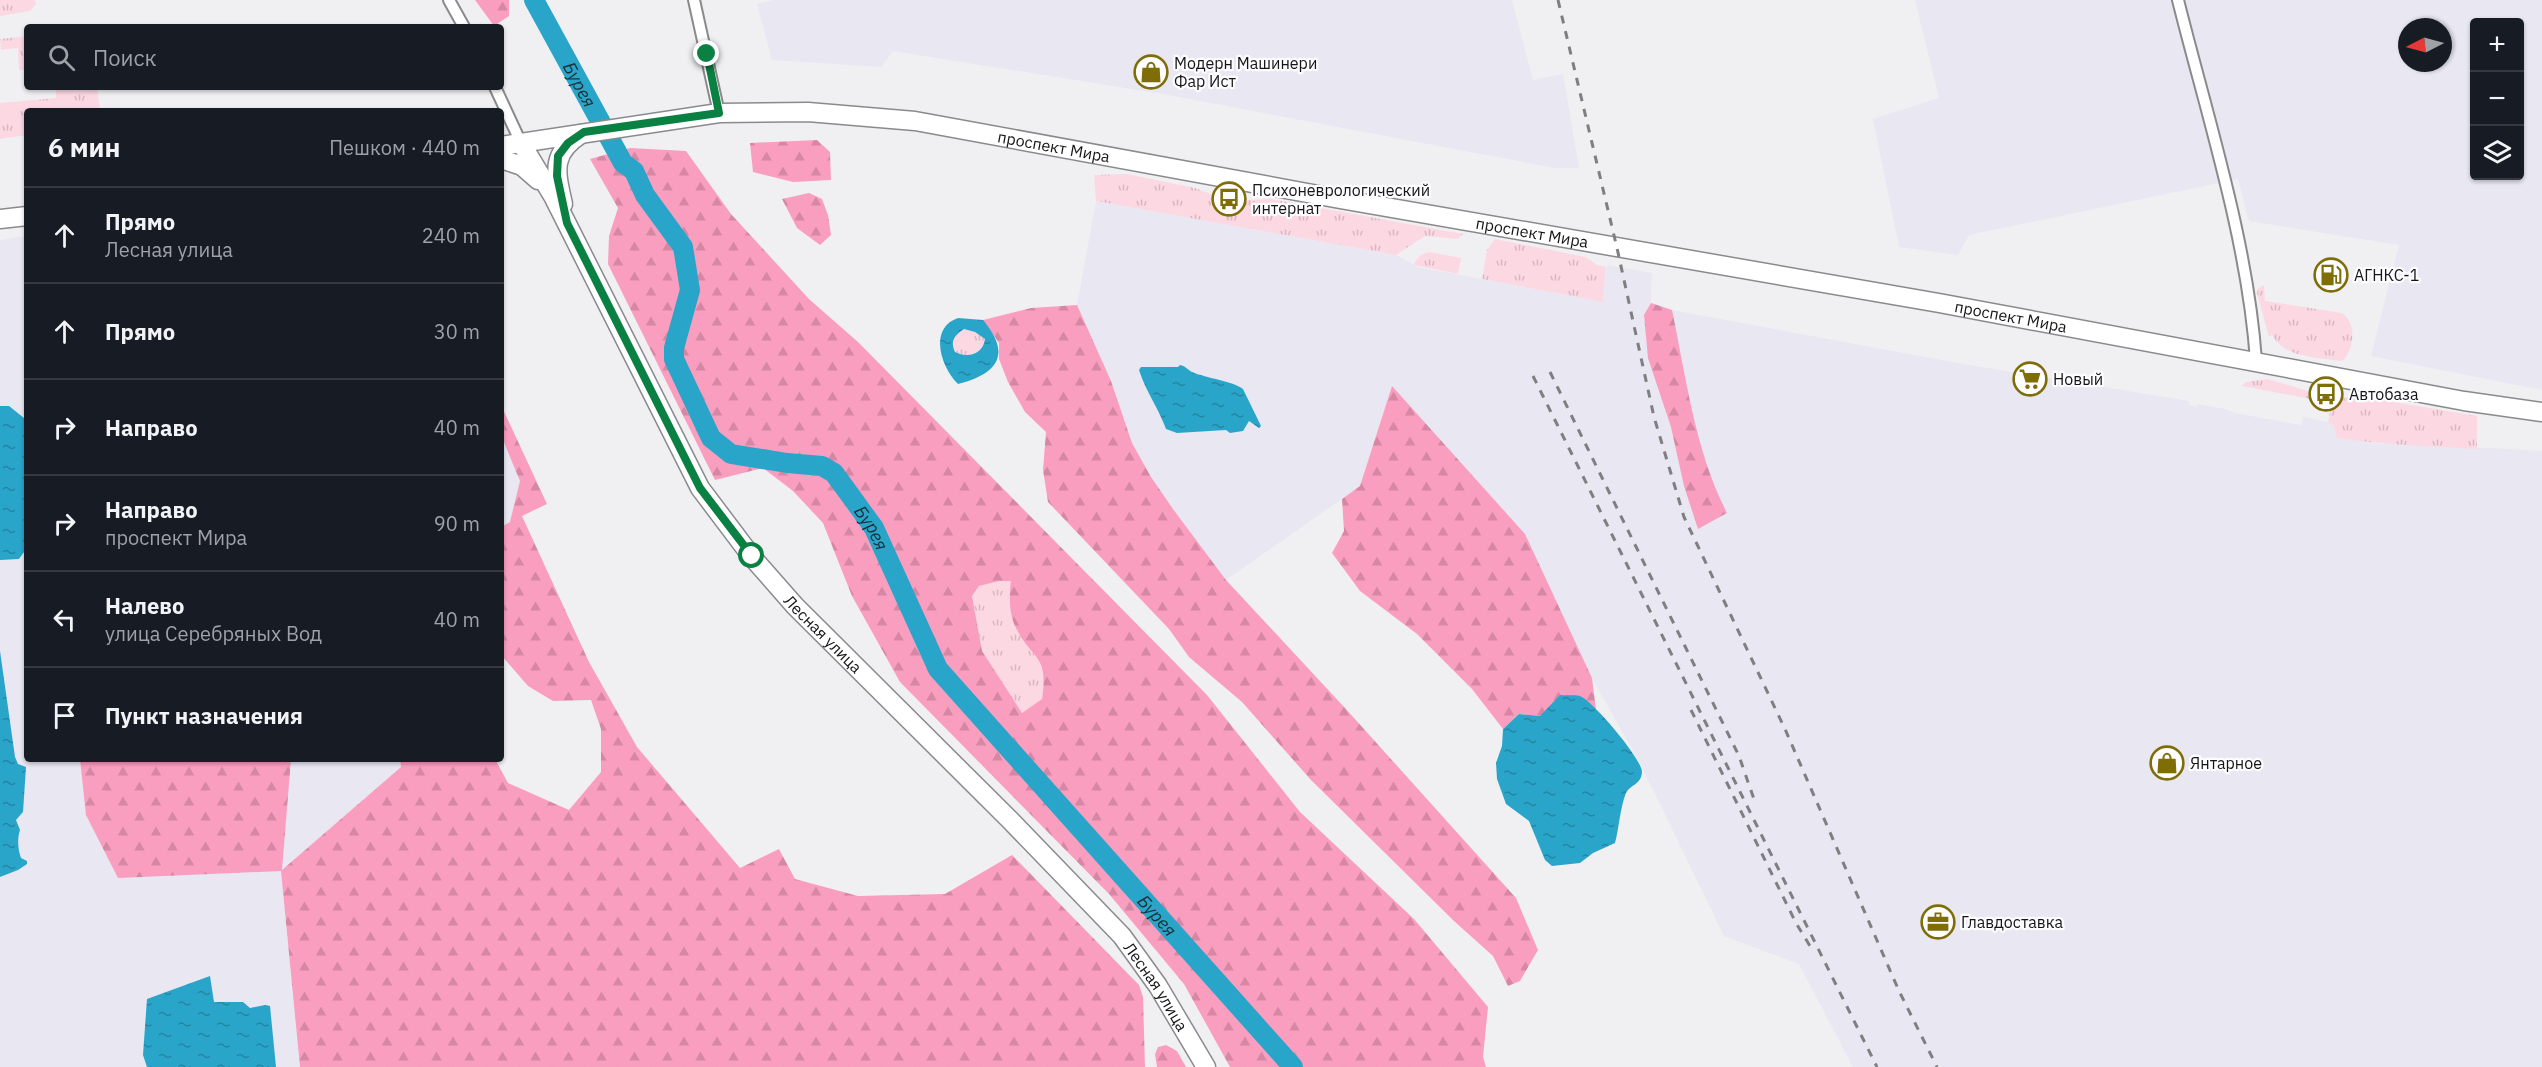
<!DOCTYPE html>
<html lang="ru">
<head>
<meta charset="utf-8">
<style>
	:root { --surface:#171b24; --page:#20242c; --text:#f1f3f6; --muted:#9ea1a6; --line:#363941 }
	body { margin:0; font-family:"IBM Plex Sans",sans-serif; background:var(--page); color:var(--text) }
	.controls { position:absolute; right:18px; top:18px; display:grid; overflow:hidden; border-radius:6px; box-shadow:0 2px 4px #0004 }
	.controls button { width:54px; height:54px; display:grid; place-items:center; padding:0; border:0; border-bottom:2px solid var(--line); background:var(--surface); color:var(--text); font:30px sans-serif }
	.compass { position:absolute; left:2398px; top:18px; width:54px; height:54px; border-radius:50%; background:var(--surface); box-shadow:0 2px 4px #0004; rotate:264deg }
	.stop { position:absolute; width:18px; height:18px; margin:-14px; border:4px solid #0b8043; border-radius:50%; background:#fff }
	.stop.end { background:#0b8043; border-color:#fff; box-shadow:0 2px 6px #0008 }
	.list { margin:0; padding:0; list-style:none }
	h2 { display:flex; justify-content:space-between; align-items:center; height:78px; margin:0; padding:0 24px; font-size:26px }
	h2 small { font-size:20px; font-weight:400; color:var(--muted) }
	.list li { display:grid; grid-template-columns:39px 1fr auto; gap:18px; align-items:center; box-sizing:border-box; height:96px; padding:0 24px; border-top:2px solid var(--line) }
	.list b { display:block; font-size:22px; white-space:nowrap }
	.list p { margin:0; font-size:20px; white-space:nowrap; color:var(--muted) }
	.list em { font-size:20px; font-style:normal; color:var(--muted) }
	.icon { flex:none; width:33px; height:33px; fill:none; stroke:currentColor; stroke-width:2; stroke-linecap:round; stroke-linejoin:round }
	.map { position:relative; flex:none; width:2542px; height:1067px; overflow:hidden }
	.search { position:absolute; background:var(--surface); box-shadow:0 2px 4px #0004; left:24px; top:24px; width:480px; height:66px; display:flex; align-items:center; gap:15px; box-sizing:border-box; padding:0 21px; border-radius:6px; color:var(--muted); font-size:22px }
	.panel { position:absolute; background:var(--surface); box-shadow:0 2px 4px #0004; left:24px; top:108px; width:480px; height:654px; border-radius:6px }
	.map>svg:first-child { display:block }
	.built { fill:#e8e7f2; fill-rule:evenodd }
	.grass { fill:url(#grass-tufts) }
	.forest { fill:url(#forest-firs); fill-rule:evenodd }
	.water { fill:url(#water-ripples); fill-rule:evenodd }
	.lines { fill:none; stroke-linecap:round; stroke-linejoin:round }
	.river { stroke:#2aa5ca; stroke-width:20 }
	.minor-casing { stroke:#8a8a8d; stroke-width:14 }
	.primary-casing { stroke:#8a8a8d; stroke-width:21 }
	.minor { stroke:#fff; stroke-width:10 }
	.primary { stroke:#fff; stroke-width:18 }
	.rail { stroke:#7f7e81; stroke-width:3; stroke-dasharray:8 8; stroke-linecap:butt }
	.route { stroke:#0b8043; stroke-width:8 }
	.labels { text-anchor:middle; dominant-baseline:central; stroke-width:4.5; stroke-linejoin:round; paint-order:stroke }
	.poi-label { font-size:16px; fill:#151416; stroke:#fdfdff; text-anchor:start }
	.street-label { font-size:16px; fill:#151416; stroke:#fdfdff }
	.water-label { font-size:18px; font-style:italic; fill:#192d34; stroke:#fdfdff }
</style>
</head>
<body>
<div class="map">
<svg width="2542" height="1067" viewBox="0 0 2542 1067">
	<defs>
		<pattern id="grass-tufts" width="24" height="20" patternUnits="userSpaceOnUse" patternTransform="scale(1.5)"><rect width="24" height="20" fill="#fcd8e3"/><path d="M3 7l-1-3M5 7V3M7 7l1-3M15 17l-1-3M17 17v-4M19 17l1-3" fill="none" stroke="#d7b8c2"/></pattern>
		<pattern id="forest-firs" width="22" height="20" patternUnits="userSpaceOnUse" patternTransform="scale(1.5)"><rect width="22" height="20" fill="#fa9ebf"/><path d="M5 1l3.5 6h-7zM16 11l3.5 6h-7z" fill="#d587a3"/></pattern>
		<pattern id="water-ripples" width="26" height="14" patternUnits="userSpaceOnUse" patternTransform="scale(1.5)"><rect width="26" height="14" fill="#2aa5ca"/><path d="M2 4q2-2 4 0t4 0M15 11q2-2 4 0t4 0" fill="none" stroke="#2385a3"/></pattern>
	</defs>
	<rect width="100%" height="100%" fill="#f0f0f3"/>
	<path class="built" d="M774 0H1512L1533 80 1563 74 1579 168H1555L1163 94 893 51 881 67 772 60 757 4Z
		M1915 0H2542V390L2371 356 2399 245 2249 221 2238 179 1969 235 1958 255 1899 247 1873 119 1939 98ZM2474 22H2520V176H2474ZM2407 27H2443V63H2407Z
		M1096 201 1396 255 1418 267 1603 302 1607 265 1652 273 1651 303 1672 310 1963 364 2189 401V405L2197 407 2198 404 2225 409 2235 413 2301 425 2303 417 2332 423 2336 429 2337 437 2380 444 2395 443 2542 451V1067H1853L1799 964 1724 936 1641 765 1592 678 1561 615 1392 386 1360 486 1226 580 1173 509 1151 477 1132 443 1111 381 1077 305Z
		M27 236V759H400L401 767 281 871 300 1067H0V240Z
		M501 435 521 481 510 522 501 527Z"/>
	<path class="grass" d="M0 0H35L36 4 30 11 0 16Z
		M27 36V70H19L18 48 1 50 0 39Z
		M56 87H97L100 111H27V135L0 139V103L56 98Z
		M1127 174 1195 188 1216 196 1220 205 1232 206 1236 201 1271 199 1463 234 1458 239 1425 236 1396 255 1096 201 1094 175Z
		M1495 239 1586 257 1597 265 1606 267 1603 302 1482 279 1487 250Z
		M1430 252 1461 258 1458 274 1414 265C1417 257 1422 253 1430 252Z
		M2264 285 2265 301 2342 313C2357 323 2354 347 2344 360L2339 361C2315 357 2285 358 2272 335L2269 337 2257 293 2258 289Z
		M964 329 975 332 985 339C983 354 968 359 955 353 950 341 954 336 964 329Z
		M2267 379 2305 390 2319 397 2370 398 2477 416V449C2430 446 2383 445 2337 438L2334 426 2328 422 2332 403 2242 386 2246 382Z
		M999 581H1011L1015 627 1038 657 1045 679 1042 699 1021 714 982 651 972 596 979 586Z"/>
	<path class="forest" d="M475 0H509V16L494 26Z
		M817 140 830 152 831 180 793 182 753 172 750 143Z
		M630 148 686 151 731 214 809 299 858 342 1207 695 1300 812 1414 919 1488 1007 1483 1057 1486 1067H1230L1184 984 1109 894 900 682 852 596 823 523 793 491 763 468 715 480 608 264 609 236 618 208 590 159ZM999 581H1011C1009 596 1009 614 1016 628 1032 660 1049 654 1042 699L1022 713 982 651 972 596 979 586Z
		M809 193 822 199 828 215 831 235 820 245 797 228 782 199Z
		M1651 303 1672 310C1686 377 1695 451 1727 513L1698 529 1684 486 1671 427 1648 358 1644 315Z
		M1077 305 1111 381 1132 443 1151 477 1173 509 1226 580 1345 708 1516 898 1538 950 1520 981 1508 986 1493 956 1454 921 1311 780 1242 702 1189 657 1169 629 1048 502 1043 470 1046 432 1025 412 1008 382 999 359V343L983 320 1031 308Z
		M1392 386 1525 534 1592 678 1596 710 1582 697 1540 716 1519 714 1503 729 1472 689 1417 634 1360 591 1332 553 1344 531 1342 499 1360 486Z
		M501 405 547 504 522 516 589 662 637 747 740 868 779 849 795 879 858 896 945 894 1012 855 1139 985 1143 997 1145 1067H300L281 871 118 878 86 815 80 759H291L282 870 401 767 400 759H495L508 783 569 810 601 772V729L591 700 553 701 528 686 501 655V527L510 522 520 481 501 435Z
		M1166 1045 1177 1051 1186 1067H1157L1155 1054 1158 1047Z"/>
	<path class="water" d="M958 318 983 320C1012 354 998 374 958 384 941 368 928 328 958 318ZM964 329 975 332 985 339C983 354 968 359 955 352 950 341 954 336 964 329Z
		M1180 365C1185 366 1187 369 1192 372 1205 378 1233 381 1243 389L1261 426 1259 428 1249 421 1243 431 1230 433 1226 430 1177 433 1166 429C1159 409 1146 392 1139 370L1141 367H1178Z
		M0 406H9L24 418 27 435V548L19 559 0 560Z
		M0 651 15 757 18 764 26 767 23 812 16 820 20 830C17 839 18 850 21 858L27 861V864L18 870 0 877Z
		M1560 695C1566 696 1577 694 1582 697 1595 704 1642 759 1642 772 1641 785 1631 784 1626 793 1620 808 1619 828 1615 843L1593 853 1580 863 1552 866 1545 860 1529 821 1506 804 1497 779 1496 763 1502 746 1503 729 1519 714 1540 716Z
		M210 976 214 1002H243L250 1008 265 1005 270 1006 276 1067H147L143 1055 147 999Z"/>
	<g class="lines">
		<path class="river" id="s1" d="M534 0 623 163 634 171 645 195 683 247 690 290 674 348V359L711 438 731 454 787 463 822 466 834 473 874 528 938 669 1293 1067"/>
		<g class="minor-casing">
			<path id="minor" d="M449 0 464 27
				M694 0 719 113
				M2178 0C2207 116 2248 242 2256 361
				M495 87 521 143"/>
		</g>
		<g class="primary-casing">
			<g id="primary">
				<path id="s2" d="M521 143 553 196 700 488 752 557 795 606 1010 820 1122 936 1158 986 1206 1067"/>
				<path id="s3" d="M501 146 719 113 808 112 915 121 1340 199 1939 303 2464 401 2542 412"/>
				<path d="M501 159 522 166 538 180"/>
				<path d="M563 204C556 172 550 154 581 134"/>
				<path d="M0 219 27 216"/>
			</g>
		</g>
		<use href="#minor" class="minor"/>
		<use href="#primary" class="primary"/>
		<path class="rail" d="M1558 0 1617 248 1654 417 1684 517 1785 729 1899 991 1937 1067
			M1550 372 1739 756 1756 805
			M1533 376 1877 1067
			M1691 710 1796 923 1810 946"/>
	</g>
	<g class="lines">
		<path class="route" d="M707 54 719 113 584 132 568 143 558 156 557 176 567 223 700 488 752 556"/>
	</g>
	<defs>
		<g id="shop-ring" transform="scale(1.725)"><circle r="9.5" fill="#fdfdff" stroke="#7f6d08" stroke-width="1.5"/><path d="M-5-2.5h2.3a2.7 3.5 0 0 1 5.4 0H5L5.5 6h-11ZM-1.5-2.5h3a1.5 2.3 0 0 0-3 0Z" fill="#7f6d08"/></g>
		<g id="bus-ring" transform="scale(1.725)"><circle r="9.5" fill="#fdfdff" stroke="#7f6d08" stroke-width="1.5"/><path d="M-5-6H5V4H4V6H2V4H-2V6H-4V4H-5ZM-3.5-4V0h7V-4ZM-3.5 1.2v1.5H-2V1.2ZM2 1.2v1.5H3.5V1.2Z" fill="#7f6d08"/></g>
		<g id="fuel-ring" transform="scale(1.725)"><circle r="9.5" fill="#fdfdff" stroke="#7f6d08" stroke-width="1.5"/><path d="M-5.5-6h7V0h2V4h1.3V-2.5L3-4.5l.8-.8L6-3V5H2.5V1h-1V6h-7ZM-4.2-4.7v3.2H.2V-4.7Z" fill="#7f6d08"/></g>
		<g id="supermarket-ring" transform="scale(1.725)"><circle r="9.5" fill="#fdfdff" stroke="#7f6d08" stroke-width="1.5"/><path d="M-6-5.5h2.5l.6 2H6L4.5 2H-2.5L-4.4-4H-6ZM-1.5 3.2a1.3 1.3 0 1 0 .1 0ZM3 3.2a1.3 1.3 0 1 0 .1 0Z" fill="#7f6d08"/></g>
		<g id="office-ring" transform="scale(1.725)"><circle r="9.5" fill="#fdfdff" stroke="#7f6d08" stroke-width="1.5"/><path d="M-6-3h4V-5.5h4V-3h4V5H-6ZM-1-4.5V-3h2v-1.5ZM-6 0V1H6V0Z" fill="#7f6d08"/></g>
	</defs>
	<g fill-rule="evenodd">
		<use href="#shop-ring" x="1151" y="72"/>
		<use href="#bus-ring" x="1229" y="199"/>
		<use href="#fuel-ring" x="2331" y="275"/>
		<use href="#supermarket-ring" x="2030" y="379"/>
		<use href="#bus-ring" x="2326" y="394"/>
		<use href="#shop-ring" x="2167" y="763"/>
		<use href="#office-ring" x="1938" y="922"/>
	</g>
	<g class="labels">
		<g class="poi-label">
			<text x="1174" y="63">Модерн Машинери<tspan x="1174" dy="18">Фар Ист</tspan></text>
			<text x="1252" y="190">Психоневрологический<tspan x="1252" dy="18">интернат</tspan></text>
			<text x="2354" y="275">АГНКС-1</text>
			<text x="2053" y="379">Новый</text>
			<text x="2349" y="394">Автобаза</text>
			<text x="2190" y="763">Янтарное</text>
			<text x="1961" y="922">Главдоставка</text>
		</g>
		<g class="street-label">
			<text stroke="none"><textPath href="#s3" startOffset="558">проспект Мира</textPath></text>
			<text stroke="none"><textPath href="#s3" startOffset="1044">проспект Мира</textPath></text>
			<text stroke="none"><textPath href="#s3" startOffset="1530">проспект Мира</textPath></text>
			<text stroke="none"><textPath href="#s2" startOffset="580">Лесная улица</textPath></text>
			<text stroke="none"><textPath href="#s2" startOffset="1066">Лесная улица</textPath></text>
		</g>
		<g class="water-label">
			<text stroke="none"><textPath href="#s1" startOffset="96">Бурея</textPath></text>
			<text stroke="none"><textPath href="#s1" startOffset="690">Бурея</textPath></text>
			<text stroke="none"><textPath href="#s1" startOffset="1176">Бурея</textPath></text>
		</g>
	</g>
</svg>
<div class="controls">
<button>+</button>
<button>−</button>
<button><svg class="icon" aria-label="layers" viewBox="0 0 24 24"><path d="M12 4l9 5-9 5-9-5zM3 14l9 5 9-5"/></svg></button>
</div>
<svg class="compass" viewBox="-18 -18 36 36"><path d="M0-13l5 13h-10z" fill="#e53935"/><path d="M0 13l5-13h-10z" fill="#9ea1a6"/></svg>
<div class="stop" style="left:752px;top:556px"></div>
<div class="stop end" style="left:707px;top:54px"></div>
<div class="search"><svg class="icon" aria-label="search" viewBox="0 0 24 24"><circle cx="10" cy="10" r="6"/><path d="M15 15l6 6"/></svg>Поиск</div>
<section class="panel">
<h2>6 мин<small>Пешком · 440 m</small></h2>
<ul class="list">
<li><svg class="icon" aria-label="ahead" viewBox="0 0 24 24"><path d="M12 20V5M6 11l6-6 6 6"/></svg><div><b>Прямо</b><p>Лесная улица</p></div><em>240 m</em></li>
<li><svg class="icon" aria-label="ahead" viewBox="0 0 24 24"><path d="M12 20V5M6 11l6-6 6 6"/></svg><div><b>Прямо</b></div><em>30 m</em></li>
<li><svg class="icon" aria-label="right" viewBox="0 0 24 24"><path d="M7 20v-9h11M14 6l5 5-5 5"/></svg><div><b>Направо</b></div><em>40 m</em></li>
<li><svg class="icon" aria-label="right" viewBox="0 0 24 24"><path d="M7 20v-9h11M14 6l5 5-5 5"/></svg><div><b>Направо</b><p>проспект Мира</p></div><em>90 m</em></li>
<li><svg class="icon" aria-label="left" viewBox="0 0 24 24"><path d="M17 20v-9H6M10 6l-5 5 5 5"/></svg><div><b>Налево</b><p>улица Серебряных Вод</p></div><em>40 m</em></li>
<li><svg class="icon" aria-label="arrive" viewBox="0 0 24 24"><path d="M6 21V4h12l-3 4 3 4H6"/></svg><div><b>Пункт назначения</b></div></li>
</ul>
</section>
</div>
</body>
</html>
